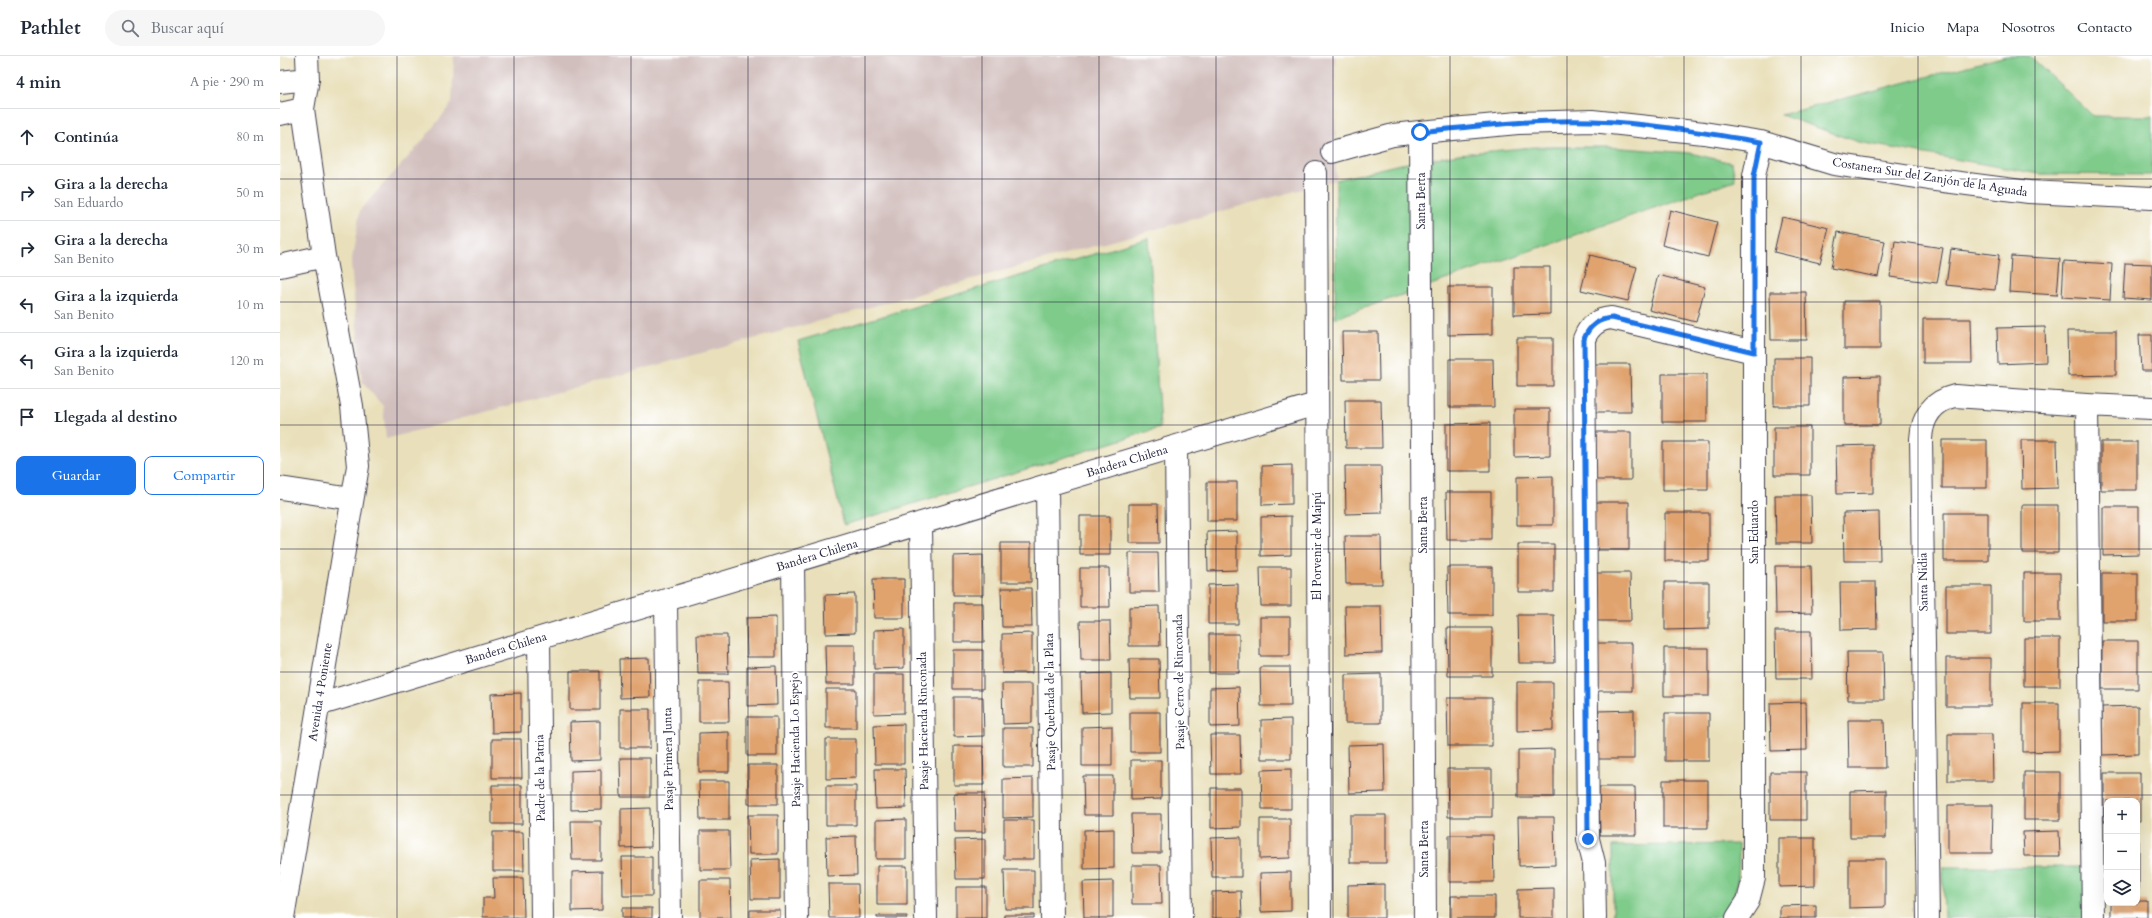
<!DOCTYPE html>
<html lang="es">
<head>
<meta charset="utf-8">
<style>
	:root { --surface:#fff; --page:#f6f6f7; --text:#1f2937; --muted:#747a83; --line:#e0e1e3; --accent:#1a73e8 }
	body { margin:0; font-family:Cardo,serif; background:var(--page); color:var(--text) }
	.controls { position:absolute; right:12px; bottom:12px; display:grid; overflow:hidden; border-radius:8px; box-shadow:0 4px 16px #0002 }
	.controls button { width:36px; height:36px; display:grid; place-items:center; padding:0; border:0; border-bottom:1px solid var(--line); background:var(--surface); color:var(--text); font:20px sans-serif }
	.stop { position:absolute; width:12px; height:12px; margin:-9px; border:3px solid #1a73e8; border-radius:50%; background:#fff }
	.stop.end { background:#1a73e8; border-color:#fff; box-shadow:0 1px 4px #0008 }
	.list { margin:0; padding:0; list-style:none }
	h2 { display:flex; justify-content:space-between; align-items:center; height:52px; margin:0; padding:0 16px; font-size:17px }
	h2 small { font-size:13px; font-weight:400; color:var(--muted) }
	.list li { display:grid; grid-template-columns:26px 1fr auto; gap:12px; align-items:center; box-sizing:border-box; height:56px; padding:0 16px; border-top:1px solid var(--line) }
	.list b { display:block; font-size:15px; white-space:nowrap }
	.list p { margin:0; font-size:13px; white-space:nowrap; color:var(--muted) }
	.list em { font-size:13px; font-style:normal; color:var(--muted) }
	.actions { display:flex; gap:8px; padding:12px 16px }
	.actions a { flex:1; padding:9px 0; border:1px solid var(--accent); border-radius:8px; text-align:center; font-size:14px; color:var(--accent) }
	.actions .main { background:var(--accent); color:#fff }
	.icon { flex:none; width:22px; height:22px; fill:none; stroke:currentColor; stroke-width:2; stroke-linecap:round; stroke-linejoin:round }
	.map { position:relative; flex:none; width:1872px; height:862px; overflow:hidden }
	header { display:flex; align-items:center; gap:24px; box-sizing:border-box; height:56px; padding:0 20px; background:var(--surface); border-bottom:1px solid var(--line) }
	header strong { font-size:19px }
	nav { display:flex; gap:22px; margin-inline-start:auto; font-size:14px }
	.search { width:280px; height:36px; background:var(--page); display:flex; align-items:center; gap:10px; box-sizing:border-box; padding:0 14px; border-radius:22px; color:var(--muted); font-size:15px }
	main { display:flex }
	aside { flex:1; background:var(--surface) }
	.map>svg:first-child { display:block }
	.industrial { fill:#d1bfbd }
	.green { fill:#7ecb8a; stroke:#507662 }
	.building { fill:#e0a36e }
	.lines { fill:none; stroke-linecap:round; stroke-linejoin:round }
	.street-casing { stroke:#403e4e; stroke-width:24 }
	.street { stroke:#fff; stroke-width:22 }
	.route { stroke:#1a73e8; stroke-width:5 }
	.grid { fill:none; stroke:#22223b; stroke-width:1; stroke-opacity:0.55 }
	.labels { text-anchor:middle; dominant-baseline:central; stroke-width:4; stroke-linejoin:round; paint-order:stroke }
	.street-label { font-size:12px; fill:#22223b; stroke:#fff }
</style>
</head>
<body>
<header>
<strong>Pathlet</strong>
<div class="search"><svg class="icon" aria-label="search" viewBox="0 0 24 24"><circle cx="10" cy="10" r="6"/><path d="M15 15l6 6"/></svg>Buscar aquí</div>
<nav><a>Inicio</a><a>Mapa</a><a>Nosotros</a><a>Contacto</a></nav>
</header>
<main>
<aside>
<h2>4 min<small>A pie · 290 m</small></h2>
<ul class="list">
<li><svg class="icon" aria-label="ahead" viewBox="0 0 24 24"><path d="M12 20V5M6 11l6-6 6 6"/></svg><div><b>Continúa</b></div><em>80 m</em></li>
<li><svg class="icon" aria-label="right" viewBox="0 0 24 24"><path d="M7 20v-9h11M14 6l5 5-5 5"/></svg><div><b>Gira a la derecha</b><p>San Eduardo</p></div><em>50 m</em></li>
<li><svg class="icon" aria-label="right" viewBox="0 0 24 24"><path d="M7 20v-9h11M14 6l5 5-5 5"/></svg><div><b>Gira a la derecha</b><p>San Benito</p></div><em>30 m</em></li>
<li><svg class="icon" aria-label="left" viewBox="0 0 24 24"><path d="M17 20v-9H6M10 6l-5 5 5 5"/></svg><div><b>Gira a la izquierda</b><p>San Benito</p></div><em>10 m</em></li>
<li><svg class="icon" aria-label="left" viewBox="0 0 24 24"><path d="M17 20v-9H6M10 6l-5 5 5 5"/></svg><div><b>Gira a la izquierda</b><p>San Benito</p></div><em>120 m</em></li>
<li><svg class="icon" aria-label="arrive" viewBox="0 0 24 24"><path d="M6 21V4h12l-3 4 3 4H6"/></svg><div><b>Llegada al destino</b></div></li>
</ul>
<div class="actions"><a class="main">Guardar</a><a>Compartir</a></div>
</aside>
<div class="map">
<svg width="1872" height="862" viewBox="0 0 1872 862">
	<rect width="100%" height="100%" fill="#fff"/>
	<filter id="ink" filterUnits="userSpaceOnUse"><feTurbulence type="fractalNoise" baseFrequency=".025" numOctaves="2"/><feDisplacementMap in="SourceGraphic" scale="8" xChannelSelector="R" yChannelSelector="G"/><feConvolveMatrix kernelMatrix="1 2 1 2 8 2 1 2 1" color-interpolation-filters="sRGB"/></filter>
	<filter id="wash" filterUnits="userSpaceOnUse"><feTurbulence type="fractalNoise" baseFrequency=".012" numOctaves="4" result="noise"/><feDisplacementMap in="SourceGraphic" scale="16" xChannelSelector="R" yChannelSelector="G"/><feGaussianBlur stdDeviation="0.9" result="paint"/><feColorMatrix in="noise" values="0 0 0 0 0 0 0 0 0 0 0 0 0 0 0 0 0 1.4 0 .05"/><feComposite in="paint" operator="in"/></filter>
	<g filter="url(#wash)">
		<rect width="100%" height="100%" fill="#e9e0bb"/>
		<path class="industrial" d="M174 0H1055L1056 124 106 383 103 350 82 326 71 209 80 154 140 88 172 47Z"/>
		<path class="green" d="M1726 0H1750L1813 60H1872V119L1759 118 1578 86 1501 59Z
			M1254 91H1328L1410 97 1452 107 1455 124 1055 262 1056 124 1116 109 1179 98Z
			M869 182 880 372 564 469 518 285Z
			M1459 788C1459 813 1460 845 1438 862H1337L1333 859V790Z
			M1663 811H1806V862H1664Z"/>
		<g id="blocks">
			<path class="building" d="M1390 154 1437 166 1428 201 1382 189Z
				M1502 161 1549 172 1540 207 1494 196Z
				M1558 176 1605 185 1598 221 1551 212Z
				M1615 185 1663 192 1657 227 1610 221Z
				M1671 193 1719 199 1715 234 1666 229Z
				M1310 199 1357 211 1348 245 1301 234Z
				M1731 200 1780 203 1777 239 1729 236Z
				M1784 205 1832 208 1830 244 1782 241Z
				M1845 207 1872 208V244L1843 242Z
				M1234 211H1270V258L1234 259Z
				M1378 219 1425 231 1416 266 1369 254Z
				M1168 231H1213V278L1168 279Z
				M1490 236H1526L1527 284H1491Z
				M1564 245H1600V293H1564Z
				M1643 263H1691L1692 307H1643Z
				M1765 271 1766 306 1718 308 1717 272Z
				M1787 275H1836V319L1788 320Z
				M1062 276H1098L1099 324H1063Z
				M1859 279H1872V315H1861Z
				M1237 282H1273V330H1237Z
				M1494 302H1530V350H1494Z
				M1169 303H1213L1214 351H1169Z
				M1314 308H1350L1351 356H1315Z
				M1382 318H1427V366H1382Z
				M1600 320V369H1564V321Z
				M1065 344H1101L1102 392H1066Z
				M1234 353H1270V400L1234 401Z
				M1210 367V415H1166V368Z
				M1494 371H1530V419H1494Z
				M1315 376H1351V424H1315Z
				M1662 384H1707V432H1662Z
				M1741 384H1777L1778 432 1742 433Z
				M1383 386H1428V434H1383Z
				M1821 386H1857V434H1821Z
				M1593 389V437L1557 438 1556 390Z
				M1012 409V448L982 449V410Z
				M1065 410H1101L1102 457 1066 458Z
				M1273 420V469H1237V421Z
				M927 426H957V465H927Z
				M1166 436H1211V484H1167Z
				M1495 439H1531L1532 487H1496Z
				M1313 446H1349V494H1313Z
				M849 448H878L879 487H849Z
				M1742 449H1778V497H1742Z
				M1823 451H1859V498L1823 499Z
				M1599 456 1600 505H1564L1563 457Z
				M1385 457H1429V505H1385Z
				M1664 457H1708V505H1664Z
				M800 460H830V499H800Z
				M1011 460V499L981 500V461Z
				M957 475V514L928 515 927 476Z
				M1065 480H1101L1102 528H1066Z
				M721 487H751V526H721Z
				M1238 488H1274V536H1238Z
				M849 497H878L879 536H849Z
				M703 499V539H673V500Z
				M1495 510H1531L1532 557 1496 558Z
				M980 511H1011V550H981Z
				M1167 511H1212V559H1168Z
				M800 512H829L830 551H800Z
				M1314 517H1350L1351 565H1315Z
				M1744 517H1780V565H1744Z
				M1822 517H1858V565H1822Z
				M593 523H624V562H594Z
				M1385 526H1429V573L1385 574Z
				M1560 526H1596L1597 573 1561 574Z
				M958 528V568H928V529Z
				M1666 530H1711V578H1666Z
				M721 532H751L752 571H722Z
				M575 538V577L546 578 545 539Z
				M674 547H703L704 586H674Z
				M879 550 880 590H849V551Z
				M1065 550H1101L1102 597 1066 598Z
				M1238 559H1274L1275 607H1239Z
				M496 561V601H467L466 562Z
				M980 561H1010V600H980Z
				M800 565H830L831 604H801Z
				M1167 572H1212V620H1168Z
				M624 573V612L594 613V574Z
				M1495 575H1531L1532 623H1496Z
				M752 577V617H722V578Z
				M929 578H959V617H929Z
				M417 579H447L448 618H418Z
				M1744 582H1780V630H1744Z
				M1822 585H1858V633H1822Z
				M1316 587H1352V635H1316Z
				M545 589H575V628H546Z
				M1384 592H1429V640H1384Z
				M673 594H703V633H673Z
				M1567 596H1603L1604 644H1568Z
				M369 602 370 641 340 642 339 603Z
				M1666 602H1711V650H1666Z
				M849 603H879L880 642H850Z
				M496 610 497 649 467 650V611Z
				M980 611H1010L1011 650H981Z
				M290 615H320V654H290Z
				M831 617V656L802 657 801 618Z
				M594 618H624V657L594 658Z
				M1101 618V667H1065V619Z
				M419 626H448L449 666H419Z
				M1237 626H1273V674L1237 675Z
				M722 628H752V667L723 668Z
				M959 631 960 670 930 671V632Z
				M546 633H576V672H546Z
				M241 637V676L212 677 211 638Z
				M674 641H703L704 680 674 681Z
				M1167 642H1212V690H1168Z
				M1526 646 1527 694 1491 695 1490 647Z
				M1743 647H1779V695L1743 696Z
				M1858 650V698L1822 699V651Z
				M340 653H370V692H340Z
				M1354 654V703H1318V655Z
				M850 656H880V696H850Z
				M1385 657H1429V705H1385Z
				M467 661H497V700H467Z
				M1011 663V703H981V664Z
				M1568 664H1604L1605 712H1569Z
				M320 665V704L291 705 290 666Z
				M624 668V708H595L594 669Z
				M832 670V710H802V671Z
				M723 672H753V711H723Z
				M449 676V716H419V677Z
				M1668 678H1712L1713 725H1668Z
				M930 679H960L961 718H931Z
				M212 683H241L242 722H212Z
				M546 683H576V722L546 723Z
				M1104 688 1105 736 1069 737 1068 689Z
				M674 690H703L704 729H674Z
				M1274 693V741H1238V694Z
				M340 702H370V741H341Z
				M851 704H881V743L851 744Z
				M468 709H498V748H468Z
				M595 713H625L626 752 596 753Z
				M1011 713V753H982L981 714Z
				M1167 713H1212V761H1168Z
				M321 714V753L291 754V715Z
				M1490 716H1526V764H1490Z
				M1744 716H1780V764H1744Z
				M1824 717H1860V765H1857V745H1827V765H1824Z
				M803 720H833V759H804Z
				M753 722V761L723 762V723Z
				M1383 724H1428V772H1383Z
				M419 725H449V764H420Z
				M212 729H242V768H212Z
				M546 730H576V769H546Z
				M1319 731H1355L1356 779H1320Z
				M931 732H961V771L931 772Z
				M1606 734V782H1570V735Z
				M674 737H704L705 776H675Z
				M1668 749H1713L1712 797H1668Z
				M370 752 371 791 341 792V753Z
				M851 758H881V797H852Z
				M468 759H498V798H469Z
				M1070 759H1106V807H1070Z
				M1238 761H1274L1275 809 1239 810Z
				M626 763V803H596V764Z
				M980 763H1010V802L980 803Z
				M724 764H754V803H724Z
				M291 765H321V804H292Z
				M834 773V812L804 813V774Z
				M420 775H449L450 814H420Z
				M1779 775 1780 800H1744L1743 776Z
				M213 776H243L244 815H213Z
				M1169 779H1213L1214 826H1169Z
				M576 780 577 819 547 820 546 781Z
				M961 781V821H932L931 782Z
				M1499 782H1535V830L1499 831Z
				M705 783V823H676L675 784Z
				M1823 785H1827V833H1823Z
				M1857 785H1859V833H1857Z
				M342 801H372V840H343Z
				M500 803V843H471L470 804Z
				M1569 803H1605V851L1569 852Z
				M852 809H881L882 848H852Z
				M597 810H627V849H597Z
				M724 814H754V853H725Z
				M322 815V854L292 855V816Z
				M1011 816V855L981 856 980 817Z
				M213 822H243L244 861H203V842H214Z
				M420 824H450L451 862H420Z
				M833 825V862H804L803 826Z
				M548 828H578L579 862H549Z
				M1104 828V862H1068V829Z
				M676 831H706V862H676Z
				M1274 832V862H1238V833Z
				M961 835 962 862H932V836Z
				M1171 840H1215V862H1171Z
				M1857 845H1867V862H1831V847H1857Z
				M1536 849V862H1500V850Z
				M342 852H372V862H342Z
				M470 854H500V862H470Z
				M724 859H754V862H724Z
				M597 860H627V862H597Z"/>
		</g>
	</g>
	<g filter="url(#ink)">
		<use href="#blocks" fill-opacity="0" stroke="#403e4e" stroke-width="1"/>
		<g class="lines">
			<g class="street-casing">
				<path id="street" d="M0 26 28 23
					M0 58 23 53
					M1140 76 1145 862
					M1052 96 1113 79 1140 76 1238 67 1312 65 1424 77 1481 86 1554 108 1649 123 1749 136 1872 142
					M1036 117 1040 862
					M0 210 44 200
					M1807 349 1813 862
					M896 391 901 862
					M767 429 772 862
					M0 432 72 443
					M641 467 646 862
					M513 506 517 862
					M386 544 390 862
					M259 583 262 862
					M38 649 1036 348
					M3 862 78 410 72 350 44 200 23 53 28 23 27 0
					M1315 862 1314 807 1308 783 1304 283C1309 270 1318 263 1331 262L1474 296
					M1457 862 1468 845 1474 822V120L1481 86
					M1648 862 1641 383C1642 360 1653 345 1675 340L1807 349 1872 352"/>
			</g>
			<use href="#street" class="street"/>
		</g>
	</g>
	<g class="lines" filter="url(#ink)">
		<path class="route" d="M1140 76C1197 70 1255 63 1313 65 1369 67 1425 77 1481 86L1474 120V296L1332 262C1318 263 1309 270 1304 283L1308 783"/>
	</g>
	<path class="grid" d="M117 0V862M234 0V862M351 0V862M468 0V862M585 0V862M702 0V862M819 0V862M936 0V862M1053 0V862M1170 0V862M1287 0V862M1404 0V862M1521 0V862M1638 0V862M1755 0V862M0 123H1872M0 246H1872M0 369H1872M0 493H1872M0 616H1872M0 739H1872"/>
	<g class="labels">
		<g class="street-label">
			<text transform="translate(1650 121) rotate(9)">Costanera Sur del Zanjón de la Aguada</text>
			<text transform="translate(1141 145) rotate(-90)">Santa Berta</text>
			<text transform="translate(847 405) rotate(-17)">Bandera Chilena</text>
			<text transform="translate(1143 469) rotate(-90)">Santa Berta</text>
			<text transform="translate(1474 476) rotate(-90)">San Eduardo</text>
			<text transform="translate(1037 490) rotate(-90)">El Porvenir de Maipú</text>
			<text transform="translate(537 499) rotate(-17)">Bandera Chilena</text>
			<text transform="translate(1643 526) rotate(-91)">Santa Nidia</text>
			<text transform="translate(226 592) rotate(-17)">Bandera Chilena</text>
			<text transform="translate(899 626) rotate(-91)">Pasaje Cerro de Rinconada</text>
			<text transform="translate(40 636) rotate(-81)">Avenida 4 Poniente</text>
			<text transform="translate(770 646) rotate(-91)">Pasaje Quebrada de la Plata</text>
			<text transform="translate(643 665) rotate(-91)">Pasaje Hacienda Rinconada</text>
			<text transform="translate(515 684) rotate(-91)">Pasaje Hacienda Lo Espejo</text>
			<text transform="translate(388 703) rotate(-91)">Pasaje Primera Junta</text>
			<text transform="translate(260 722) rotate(-91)">Padre de la Patria</text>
			<text transform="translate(1144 793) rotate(-90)">Santa Berta</text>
		</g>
	</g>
</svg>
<div class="controls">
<button>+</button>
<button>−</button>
<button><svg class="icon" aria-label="layers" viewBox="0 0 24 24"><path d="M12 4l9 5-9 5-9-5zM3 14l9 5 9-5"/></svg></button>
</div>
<div class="stop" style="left:1140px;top:76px"></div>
<div class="stop end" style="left:1308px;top:783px"></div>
</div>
</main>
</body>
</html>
